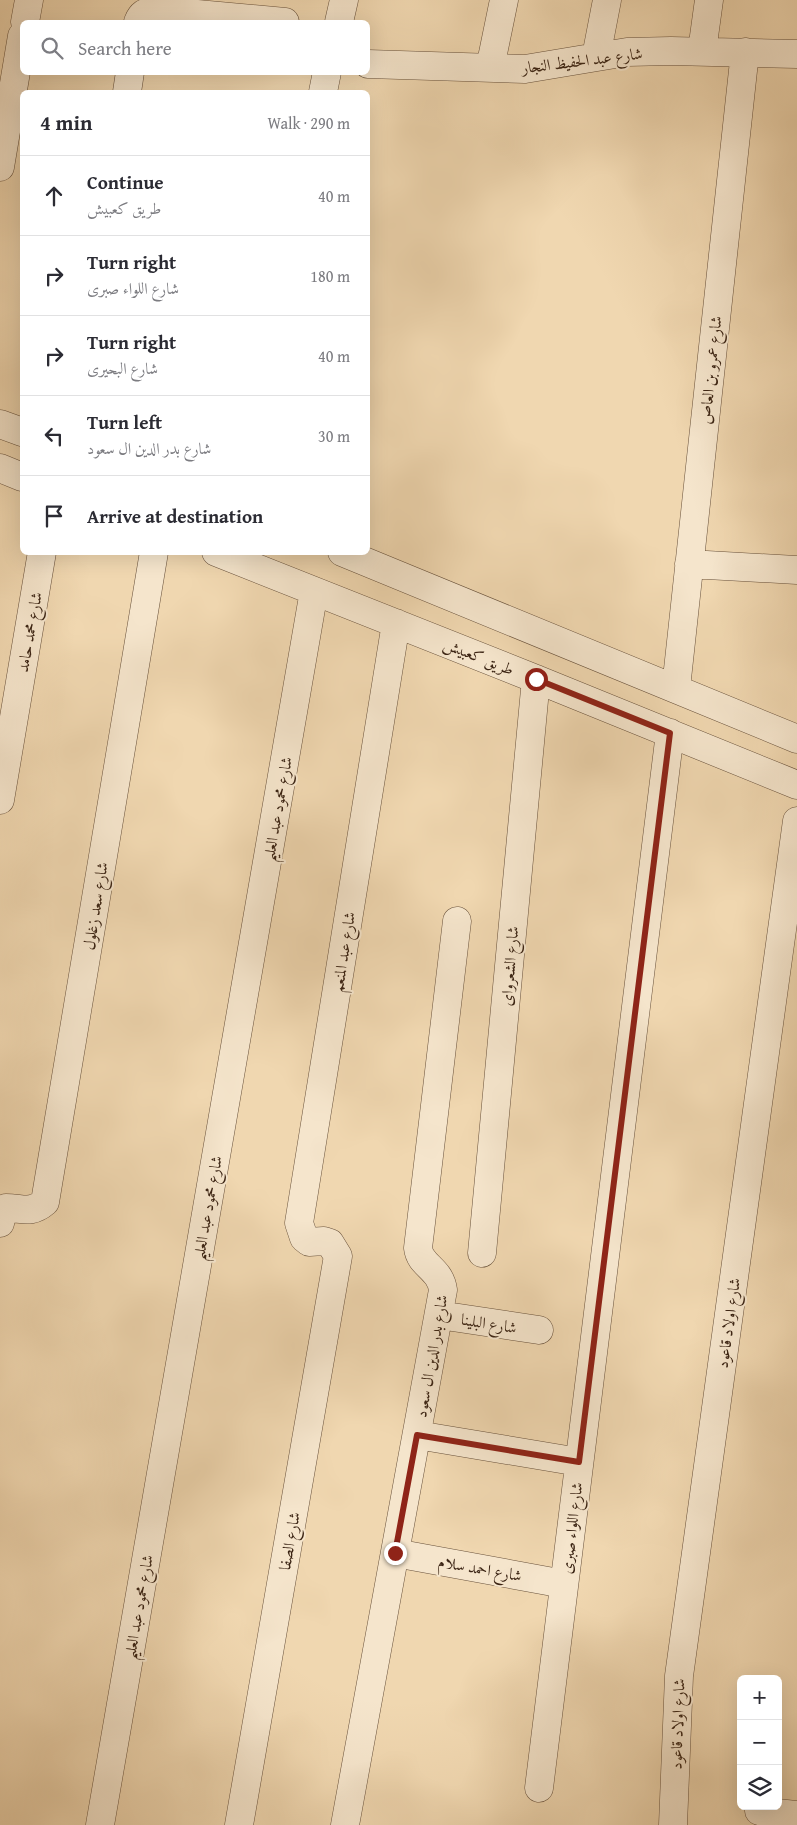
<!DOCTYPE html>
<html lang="en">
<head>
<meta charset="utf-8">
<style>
	:root { --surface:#fff; --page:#f2f2f3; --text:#2b2b33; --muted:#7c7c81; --line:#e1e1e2 }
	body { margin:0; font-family:"Gentium Book Plus",Amiri,serif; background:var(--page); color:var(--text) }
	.controls { position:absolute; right:15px; bottom:15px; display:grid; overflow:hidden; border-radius:8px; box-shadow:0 5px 20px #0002 }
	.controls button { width:45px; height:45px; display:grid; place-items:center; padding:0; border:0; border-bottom:1px solid var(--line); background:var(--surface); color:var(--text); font:25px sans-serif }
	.stop { position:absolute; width:15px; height:15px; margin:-11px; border:4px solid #8f2418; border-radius:50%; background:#fff }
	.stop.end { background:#8f2418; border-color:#fff; box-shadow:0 1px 5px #0008 }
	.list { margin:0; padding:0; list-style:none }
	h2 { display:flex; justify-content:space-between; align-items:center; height:65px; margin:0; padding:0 20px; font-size:21px }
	h2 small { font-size:16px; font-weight:400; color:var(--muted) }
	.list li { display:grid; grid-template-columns:32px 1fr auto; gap:15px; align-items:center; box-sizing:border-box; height:80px; padding:0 20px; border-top:1px solid var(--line) }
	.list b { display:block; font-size:19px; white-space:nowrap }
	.list p { margin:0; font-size:16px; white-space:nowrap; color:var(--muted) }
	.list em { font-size:16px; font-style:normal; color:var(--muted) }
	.icon { flex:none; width:28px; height:28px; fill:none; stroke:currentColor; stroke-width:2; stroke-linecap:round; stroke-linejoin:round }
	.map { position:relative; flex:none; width:797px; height:1825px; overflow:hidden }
	.search { position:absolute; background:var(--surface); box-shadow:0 5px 20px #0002; left:20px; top:20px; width:350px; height:55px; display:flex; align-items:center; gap:12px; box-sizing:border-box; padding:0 18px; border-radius:8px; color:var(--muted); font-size:19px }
	.panel { position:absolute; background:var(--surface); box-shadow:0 5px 20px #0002; left:20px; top:90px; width:350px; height:465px; border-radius:8px }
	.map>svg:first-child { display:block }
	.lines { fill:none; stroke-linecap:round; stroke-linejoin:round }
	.minor-casing { stroke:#68513b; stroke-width:29 }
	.minor { stroke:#f5e5cc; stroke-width:28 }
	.route { stroke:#8f2418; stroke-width:6 }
	.labels { text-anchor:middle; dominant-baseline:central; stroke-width:4; stroke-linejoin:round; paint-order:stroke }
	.street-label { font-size:16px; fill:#3b2414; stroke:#f5e5cc }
</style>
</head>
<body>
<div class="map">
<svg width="797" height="1825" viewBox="0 0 797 1825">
	<rect width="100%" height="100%" fill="#f0d7b0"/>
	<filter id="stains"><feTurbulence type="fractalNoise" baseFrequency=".004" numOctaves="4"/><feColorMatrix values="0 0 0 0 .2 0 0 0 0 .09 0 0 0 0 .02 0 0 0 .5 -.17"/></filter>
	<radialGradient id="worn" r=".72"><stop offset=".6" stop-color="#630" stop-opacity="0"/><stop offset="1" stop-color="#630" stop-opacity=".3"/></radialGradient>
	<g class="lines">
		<g class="minor-casing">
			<path id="minor" d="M25 22 29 0
				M138 22C141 14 145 12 154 10L285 22
				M339 22 344 0
				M702 51 709 0
				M596 57 607 0
				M368 64 525 69 627 52 671 51 797 54
				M490 68 504 0
				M127 92 130 72
				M323 92 327 72
				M0 167 22 36
				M0 424 22 432
				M0 468 22 477
				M216 552 536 679 797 785
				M342 552 797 739
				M689 564 797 570
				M676 688 745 52
				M0 800 42 552
				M0 1223 3 1211 6 1208C23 1208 31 1214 45 1202L154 552
				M482 1253 536 679
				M439 1315 539 1330
				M417 1435 579 1462
				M395 1553 564 1584
				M539 1788 670 733
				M759 1811 797 1815
				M100 1825 314 591
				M239 1825 338 1256 330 1243 324 1241 309 1242 304 1238 299 1223 396 623
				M345 1825 443 1290C440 1268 420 1266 418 1248L457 921
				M673 1825 679 1676 797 821"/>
		</g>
		<use href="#minor" class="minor"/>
	</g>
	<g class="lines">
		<path class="route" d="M395 1553 417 1435 579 1462 670 733 536 679"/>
	</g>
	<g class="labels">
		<g class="street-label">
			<text transform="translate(582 60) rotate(-7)">شارع عبد الحفيظ النجار</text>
			<text transform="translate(710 370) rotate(-84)">شارع عمرو بن العاص</text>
			<text transform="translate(29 632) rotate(-80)">شارع محمد حامد</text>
			<text transform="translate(479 656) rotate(22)">طريق كعبيش</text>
			<text transform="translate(277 809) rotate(-80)">شارع محمود عبد العليم</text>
			<text transform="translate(95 906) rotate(-81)">شارع سعد زغلول</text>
			<text transform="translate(343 952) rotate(-81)">شارع عبد المنعم</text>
			<text transform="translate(509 966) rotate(-85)">شارع الشعرواى</text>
			<text transform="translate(207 1208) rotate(-80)">شارع محمود عبد العليم</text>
			<text transform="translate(489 1323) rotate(9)">شارع البلينا</text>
			<text transform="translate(728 1323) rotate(-82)">شارع اولاد قاعود</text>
			<text transform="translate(431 1356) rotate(-80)">شارع بدر الدين ال سعود</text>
			<text transform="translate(571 1528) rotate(-83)">شارع اللواء صبرى</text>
			<text transform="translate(289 1541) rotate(-80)">شارع الصفا</text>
			<text transform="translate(480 1568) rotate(10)">شارع احمد سلام</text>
			<text transform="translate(138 1607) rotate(-80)">شارع محمود عبد العليم</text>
			<text transform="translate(677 1724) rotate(-88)">شارع اولاد قاعود</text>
		</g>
	</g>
	<rect width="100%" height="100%" filter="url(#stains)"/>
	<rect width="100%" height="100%" fill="url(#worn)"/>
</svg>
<div class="controls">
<button>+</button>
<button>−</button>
<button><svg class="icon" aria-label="layers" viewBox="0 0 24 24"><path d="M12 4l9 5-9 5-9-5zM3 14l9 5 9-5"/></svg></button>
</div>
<div class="stop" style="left:536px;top:679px"></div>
<div class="stop end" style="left:395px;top:1553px"></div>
<div class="search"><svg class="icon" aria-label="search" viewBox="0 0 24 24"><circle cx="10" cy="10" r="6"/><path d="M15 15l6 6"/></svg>Search here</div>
<section class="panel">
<h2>4 min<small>Walk · 290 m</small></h2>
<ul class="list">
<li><svg class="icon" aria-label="ahead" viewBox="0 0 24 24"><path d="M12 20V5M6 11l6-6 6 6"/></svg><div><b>Continue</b><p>طريق كعبيش</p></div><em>40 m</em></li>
<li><svg class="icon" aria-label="right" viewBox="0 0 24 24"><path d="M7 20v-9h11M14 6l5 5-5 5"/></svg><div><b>Turn right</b><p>شارع اللواء صبرى</p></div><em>180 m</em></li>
<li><svg class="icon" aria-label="right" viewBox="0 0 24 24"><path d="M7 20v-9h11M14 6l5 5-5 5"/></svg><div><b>Turn right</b><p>شارع البحيرى</p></div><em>40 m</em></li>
<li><svg class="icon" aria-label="left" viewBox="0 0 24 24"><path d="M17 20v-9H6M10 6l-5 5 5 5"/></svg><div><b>Turn left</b><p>شارع بدر الدين ال سعود</p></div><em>30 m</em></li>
<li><svg class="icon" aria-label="arrive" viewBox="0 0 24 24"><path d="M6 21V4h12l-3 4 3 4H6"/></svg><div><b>Arrive at destination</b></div></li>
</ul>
</section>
</div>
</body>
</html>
